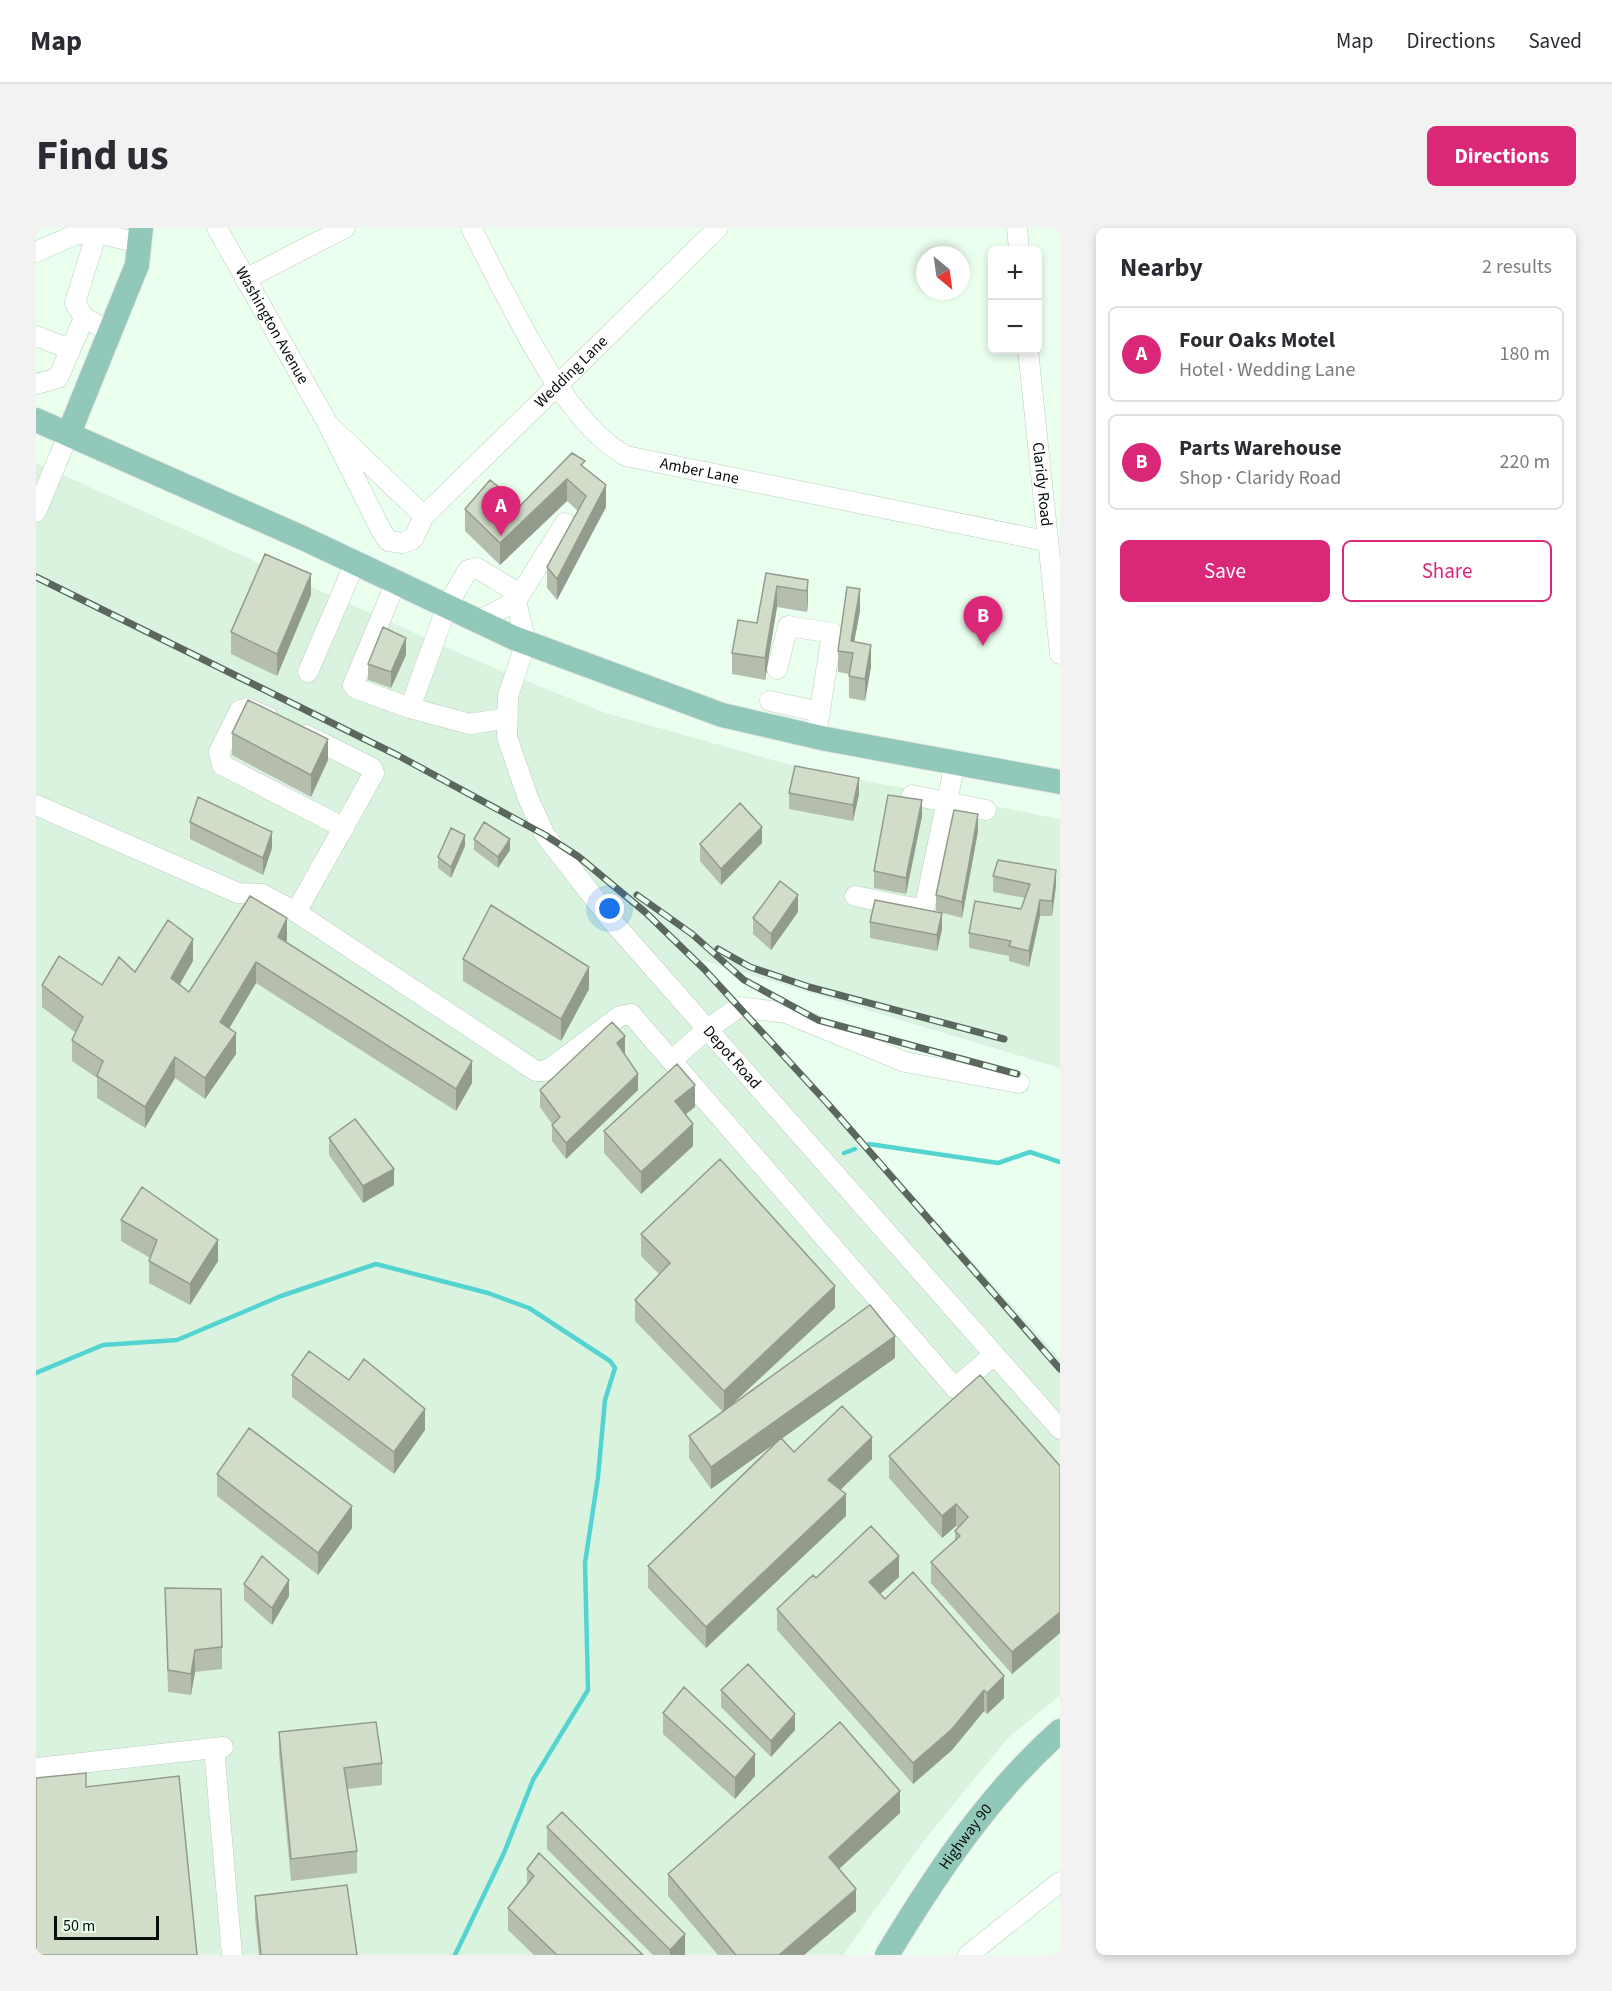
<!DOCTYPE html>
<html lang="en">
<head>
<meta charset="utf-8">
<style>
	:root { --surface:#fff; --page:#f2f2f3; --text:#2b2b33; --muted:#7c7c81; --line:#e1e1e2; --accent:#db2777 }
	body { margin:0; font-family:"Source Sans 3",sans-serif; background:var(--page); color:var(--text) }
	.controls { position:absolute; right:18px; top:18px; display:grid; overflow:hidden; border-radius:9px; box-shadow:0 3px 9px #0003 }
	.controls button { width:54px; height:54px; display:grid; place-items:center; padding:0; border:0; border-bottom:2px solid var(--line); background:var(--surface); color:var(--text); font:30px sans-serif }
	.compass { position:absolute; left:880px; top:18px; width:54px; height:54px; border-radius:50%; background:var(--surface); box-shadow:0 3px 9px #0003; rotate:151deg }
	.scale { position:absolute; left:18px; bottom:15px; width:105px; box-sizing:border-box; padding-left:6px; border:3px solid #070e09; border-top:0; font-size:16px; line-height:21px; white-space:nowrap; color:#070e09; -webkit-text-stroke:4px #ebffef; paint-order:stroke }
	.you { position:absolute; left:574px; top:681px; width:21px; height:21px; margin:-15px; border:4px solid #fff; border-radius:50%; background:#1a73e8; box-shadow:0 0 0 9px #1a73e833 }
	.badge { display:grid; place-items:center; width:39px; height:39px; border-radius:50%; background:var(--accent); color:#fff; font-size:20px; font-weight:700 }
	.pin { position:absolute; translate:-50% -50px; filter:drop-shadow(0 2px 3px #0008) }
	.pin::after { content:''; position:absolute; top:32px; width:21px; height:18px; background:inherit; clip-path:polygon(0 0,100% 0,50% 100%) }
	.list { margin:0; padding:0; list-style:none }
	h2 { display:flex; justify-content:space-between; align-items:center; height:78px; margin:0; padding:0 24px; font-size:26px }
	h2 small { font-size:20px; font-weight:400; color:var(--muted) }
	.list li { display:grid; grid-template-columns:39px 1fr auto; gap:18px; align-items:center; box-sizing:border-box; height:96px; margin:0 12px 12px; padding:0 12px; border:2px solid var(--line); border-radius:9px }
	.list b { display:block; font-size:22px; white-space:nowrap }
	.list p { margin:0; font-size:20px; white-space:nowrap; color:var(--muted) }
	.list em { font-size:20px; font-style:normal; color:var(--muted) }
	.actions { display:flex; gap:12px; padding:18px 24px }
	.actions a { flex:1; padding:14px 0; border:2px solid var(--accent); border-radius:9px; text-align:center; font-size:21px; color:var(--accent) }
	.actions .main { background:var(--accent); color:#fff }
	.map { position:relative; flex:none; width:1024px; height:1727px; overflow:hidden; border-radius:9px }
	header { display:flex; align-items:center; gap:36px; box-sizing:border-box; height:84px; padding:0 30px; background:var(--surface); border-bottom:2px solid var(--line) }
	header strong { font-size:28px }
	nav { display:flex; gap:33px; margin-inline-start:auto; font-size:21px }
	.intro { display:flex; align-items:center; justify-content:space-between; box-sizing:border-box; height:144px; padding:0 36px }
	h1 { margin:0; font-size:42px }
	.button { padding:15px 27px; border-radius:9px; background:var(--accent); color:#fff; font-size:21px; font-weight:700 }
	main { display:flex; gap:36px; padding:0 36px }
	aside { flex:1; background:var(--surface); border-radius:9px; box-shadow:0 3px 9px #0003 }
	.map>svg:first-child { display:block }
	.built { fill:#d9f3df }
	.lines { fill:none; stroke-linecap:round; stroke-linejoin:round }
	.stream { stroke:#53d4d0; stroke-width:4.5 }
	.minor-casing { stroke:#bacdbe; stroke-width:21 }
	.major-casing { stroke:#e6e7e6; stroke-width:26 }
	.minor { stroke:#fff; stroke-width:20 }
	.major { stroke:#92c8b9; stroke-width:24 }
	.rail-casing { stroke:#5b675e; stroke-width:7 }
	.rail { stroke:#ebffef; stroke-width:4.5; stroke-dasharray:14; stroke-linecap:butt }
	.wall { fill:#b5bead }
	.shaded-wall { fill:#939b8d }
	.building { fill:#d2ddc9; stroke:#939b8d; stroke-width:1.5 }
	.labels { text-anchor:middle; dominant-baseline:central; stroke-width:5; stroke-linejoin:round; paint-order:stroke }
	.street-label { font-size:16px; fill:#070e09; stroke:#ebffef }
</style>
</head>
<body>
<header>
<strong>Map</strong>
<nav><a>Map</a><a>Directions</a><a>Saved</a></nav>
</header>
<div class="intro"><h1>Find us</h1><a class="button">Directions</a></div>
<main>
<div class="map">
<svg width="1024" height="1727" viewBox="0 0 1024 1727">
	<rect width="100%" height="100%" fill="#ebffef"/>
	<path class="built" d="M0 235 441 433 570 485 769 541 1024 591V840L665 732 1024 1131V1467L971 1511 886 1615 807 1727H0Z"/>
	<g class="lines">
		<path class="stream" d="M833 916 962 935 994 924 1024 934
			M808 925 819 921
			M0 1145 67 1117 141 1112 245 1068 340 1036 452 1065 493 1080 574 1133 579 1140 569 1172 562 1249 549 1335 552 1462 497 1552 468 1625 419 1727"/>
		<g class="minor-casing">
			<g id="minor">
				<path id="s1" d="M181 0 292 196 345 302 352 313 366 315 377 311 388 288 292 196"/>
				<path id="s2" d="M435 0C470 65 525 193 590 228L1010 313"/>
				<path d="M981 0 983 22"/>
				<path d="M0 24 41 6 70 7 103 15"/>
				<path d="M209 51 309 0"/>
				<path d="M48 90 39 75 60 7"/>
				<path d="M0 108 34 121"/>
				<path id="s3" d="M992 122 1024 426"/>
				<path d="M0 156 22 150 48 90 74 103"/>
				<path d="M0 284 33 205"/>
				<path id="s4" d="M388 288 682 0"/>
				<path id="s5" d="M529 295 480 373 490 414 472 468 471 509 492 570 509 607 576 693 1024 1201"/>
				<path d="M360 354 317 457 319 460 374 480"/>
				<path d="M442 393 480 373"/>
				<path d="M741 441 752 398 796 405 780 508"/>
				<path d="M272 444 319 335"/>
				<path d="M734 473 784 484"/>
				<path d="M232 489 211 480 204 482 183 524 186 537 308 600"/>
				<path d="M472 490 434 496 374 480 411 378 432 342 441 340 484 366"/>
				<path d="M876 567 950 582"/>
				<path d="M0 577 202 665 226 666 260 684 338 545 336 540 270 507"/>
				<path d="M819 668 888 682 919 535"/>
				<path d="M260 684 500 843H508L516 839 584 788 595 786 919 1160 958 1127"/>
				<path d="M636 832 670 802 703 779 750 785 869 834 983 855"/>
				<path d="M178 1520 196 1727"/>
				<path d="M0 1540 187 1519"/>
				<path d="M932 1727 1024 1654"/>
			</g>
		</g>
		<g class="major-casing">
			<g id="major">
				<path d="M0 192 269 311 478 410 686 487 790 511 1024 554"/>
				<path d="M33 205 101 37 105 0"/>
				<path id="s6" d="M851 1727C900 1646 953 1566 1024 1503"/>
			</g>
		</g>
		<use href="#minor" class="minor"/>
		<use href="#major" class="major"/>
		<g class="rail-casing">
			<path id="rail" d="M0 349 363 528 509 607 543 629 609 684 668 741 792 876 1024 1141
				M601 667 656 706 708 752 782 792 981 846
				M682 721 714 739 773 759 968 811"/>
		</g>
		<use href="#rail" class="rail"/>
	</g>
	<path class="wall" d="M549 240 570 279 521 372 511 360V339L542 283 531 273 464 337 429 303V281L465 272 478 284Z
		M730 345 772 352V374L771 384 741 379 729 452 696 446V425L721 395Z
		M275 367 241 448 195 426V404Z
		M824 383 818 414 835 439 829 473 813 470V446L802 444V423Z
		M370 427 355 460 332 452V436Z
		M196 505 292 532 275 569 196 527Z
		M753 565 823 566 817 593 753 581Z
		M886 588 870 666 838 660V643Z
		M154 594 236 620 227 647 154 611Z
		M942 603 926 690 900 683V667Z
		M438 611 474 622 462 640 438 622Z
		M726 615 685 657 664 633V616Z
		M429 618 415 650 402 640V629Z
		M957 648 1020 657 1016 688H1004L993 739 973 733V728L933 720V705L985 681 989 670 957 664Z
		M762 684 735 722 717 706V690Z
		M834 694 906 701 901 723 834 710Z
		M251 712 250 714 436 855 420 883 220 755 193 800 200 826 169 871 139 850 109 900 61 870V850L36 833V812L40 805 6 779V757H66L99 744 157 733 144 756 153 764Z
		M427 731 553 761 525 813 427 753Z
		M588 825 602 862 530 931 516 913V896L504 879V862L589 825Z
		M659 879 650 886 657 918 605 966 568 925V903Z
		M293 910 358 957 327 975 293 927Z
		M85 992 182 1033 154 1077 113 1055V1033L114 1030 85 1013Z
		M605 1006 799 1080 694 1178 859 1130 745 1210 758 1224 836 1231 804 1262 810 1288 670 1420 612 1360V1338L740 1214 675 1261 653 1230V1208L687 1184 599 1093V1072L623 1046 605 1028Z
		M256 1147 313 1152 389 1202 358 1246 256 1169Z
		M853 1228 1024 1238V1405L976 1446 895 1355V1334L919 1313V1303L922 1300 920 1298 906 1310 853 1250Z
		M181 1246 316 1300 282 1347 181 1268Z
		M863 1349 844 1366 849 1371 968 1470 951 1486 948 1483 916 1522 877 1556 741 1402V1381L780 1350Z
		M208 1356 253 1368 236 1397 208 1372Z
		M129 1360 186 1419V1441L159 1444 155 1467 132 1464Z
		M685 1462 759 1502 735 1529 685 1479Z
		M627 1485 719 1548 699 1571 627 1506Z
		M243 1504 346 1535V1557L311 1561 321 1623V1645L255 1653 243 1526Z
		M864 1585 803 1641 820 1683 768 1727H682L632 1668V1646Z
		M511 1599 649 1727H617L511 1621Z
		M491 1641 607 1727H498L472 1702V1680L491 1657Z
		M219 1668 321 1727H223L219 1690Z"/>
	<path class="shaded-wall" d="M531 251V273L464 337V315Z
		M570 257V279L521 372V351Z
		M465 261V283L460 268Z
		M275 346V367L241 448V426Z
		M772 352V374L771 384V363Z
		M741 358V379L729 452V430Z
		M824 361V383L816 425 815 413Z
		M370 410V427L355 460V444Z
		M835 417V439L829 473V451Z
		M292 511V532L275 569V547Z
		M823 550V566L817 593V577Z
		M886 572V588L870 666V650Z
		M942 586V603L926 690V674Z
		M726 599V615L685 657V641Z
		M236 604V620L227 647V630Z
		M429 607V618L415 650V639Z
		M474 611V622L462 640V629Z
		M1020 642V657L1016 688V673Z
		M762 667V684L735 722V706Z
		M1004 672V688L993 739V723Z
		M906 685V701L901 723V707Z
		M251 690V712L242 731V709Z
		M157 711V733L135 771V750Z
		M220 734V755L184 816V794Z
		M553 739V761L525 813V791Z
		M200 805V826L169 871V850Z
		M589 808V825L581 832V815Z
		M139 829V850L109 900V879Z
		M436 833V855L420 883V861Z
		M602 846V862L530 931V915Z
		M659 857V879L639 894V873Z
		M657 896V918L605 966V944Z
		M358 941V957L327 975V958Z
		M182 1012V1033L154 1077V1056Z
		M799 1058V1080L688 1184V1163Z
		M859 1108V1130L675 1261V1239Z
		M389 1181V1202L358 1246V1224Z
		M836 1209V1231L792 1274V1252Z
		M810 1266V1288L670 1420V1399Z
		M920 1276V1298L906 1310V1288Z
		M316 1278V1300L282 1347V1325Z
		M863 1328V1349L833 1376V1354Z
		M253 1352V1368L236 1397V1380Z
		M1024 1384V1405L976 1446V1424Z
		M159 1422V1444L155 1467V1446Z
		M968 1448V1470L951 1486V1465Z
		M948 1462V1483L916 1522 877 1556V1535Z
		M759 1486V1502L735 1529V1513Z
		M719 1526V1548L699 1571V1550Z
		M864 1563V1585L793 1650V1629Z
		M820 1661V1683L768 1727H743Z
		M649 1706V1727H634V1722Z"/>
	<path class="building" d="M536 225 549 233 545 237 570 257 521 351 511 339 550 268 531 251 464 315 429 281 454 252 465 261 460 268 478 284Z
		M229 326 275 346 241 426 195 404Z
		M730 345 772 352 771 363 741 358 729 430 696 425 702 392 721 395Z
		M811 359 824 361 815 413 835 417 829 451 813 448 817 425 802 423Z
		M347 399 370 410 355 444 332 436Z
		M212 472 292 511 275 547 196 505Z
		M759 538 823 550 817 577 753 565Z
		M852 567 886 572 870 650 838 643Z
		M162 569 236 604 227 630 154 594Z
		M704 575 726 599 685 641 664 616Z
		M918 582 942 586 926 674 900 667Z
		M448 594 474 611 462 629 438 611Z
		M415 600 429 607 415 639 402 629Z
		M962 632 1020 642 1016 673 1004 672 993 723 973 718 975 713 933 705 939 673 985 681 994 656 957 648Z
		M744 653 762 667 735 706 717 690Z
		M214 668 251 690 242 709 436 833 420 861 220 734 184 794 200 805 169 850 139 829 109 879 61 848 67 833 36 812 47 789 6 757 23 728 66 757 83 729 99 744 132 692 157 711 135 750 153 764Z
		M839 672 906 685 901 707 834 694Z
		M455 677 553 739 525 791 427 731Z
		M576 794 589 808 581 815 602 846 530 915 516 897 524 889 504 862Z
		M641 836 659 857 639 873 657 896 605 944 568 903Z
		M319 891 358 941 327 958 293 910Z
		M684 931 799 1058 688 1163 599 1072 634 1035 605 1006Z
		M106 959 182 1012 154 1056 113 1033 121 1012 85 992Z
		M834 1077 859 1108 675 1239 653 1208Z
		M273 1123 313 1152 328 1131 389 1181 358 1224 256 1147Z
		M944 1147 1024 1238V1384L976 1424 895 1334 924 1308 919 1303 932 1289 920 1276 906 1288 853 1228Z
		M806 1178 836 1209 792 1252 810 1266 670 1399 612 1338 745 1210 758 1224Z
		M213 1200 316 1278 282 1325 181 1246Z
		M835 1298 863 1328 833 1354 849 1371 877 1344 968 1448 951 1465 948 1462 916 1501 877 1535 741 1381 777 1347 780 1350Z
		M226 1328 253 1352 236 1380 208 1356Z
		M129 1360 185 1361 186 1419 159 1422 155 1446 132 1442Z
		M712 1436 759 1486 735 1513 685 1462Z
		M648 1459 719 1526 699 1550 627 1485Z
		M340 1494 346 1535 308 1540 321 1623 255 1631 243 1504Z
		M804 1494 864 1563 793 1629 820 1661 743 1727H700L632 1646Z
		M50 1545V1559L143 1548 161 1727H0V1550Z
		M526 1584 649 1706 634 1722 511 1599Z
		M503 1625 607 1727H521L472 1680 498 1648 491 1641Z
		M311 1657 321 1727H225L219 1668Z"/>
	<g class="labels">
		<g class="street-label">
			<text stroke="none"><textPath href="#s1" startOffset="112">Washington Avenue</textPath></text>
			<text stroke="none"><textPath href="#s4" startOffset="206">Wedding Lane</textPath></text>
			<text stroke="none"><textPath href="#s2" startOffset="354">Amber Lane</textPath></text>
			<text stroke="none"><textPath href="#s3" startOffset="135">Claridy Road</textPath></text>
			<text stroke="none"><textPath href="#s5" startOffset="628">Depot Road</textPath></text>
			<text stroke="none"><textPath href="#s6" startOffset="142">Highway 90</textPath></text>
		</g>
	</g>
</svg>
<div class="controls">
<button>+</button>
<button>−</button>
</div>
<svg class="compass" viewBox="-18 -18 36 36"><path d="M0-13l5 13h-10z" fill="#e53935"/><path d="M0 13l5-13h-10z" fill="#7c7c81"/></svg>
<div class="scale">50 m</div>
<div class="you"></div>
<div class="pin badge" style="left:465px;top:308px">A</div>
<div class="pin badge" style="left:947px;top:418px">B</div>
</div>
<aside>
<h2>Nearby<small>2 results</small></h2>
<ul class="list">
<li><span class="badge">A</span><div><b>Four Oaks Motel</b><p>Hotel · Wedding Lane</p></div><em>180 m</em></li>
<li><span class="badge">B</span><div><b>Parts Warehouse</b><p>Shop · Claridy Road</p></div><em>220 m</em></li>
</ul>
<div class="actions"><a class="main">Save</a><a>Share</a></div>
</aside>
</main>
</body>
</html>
